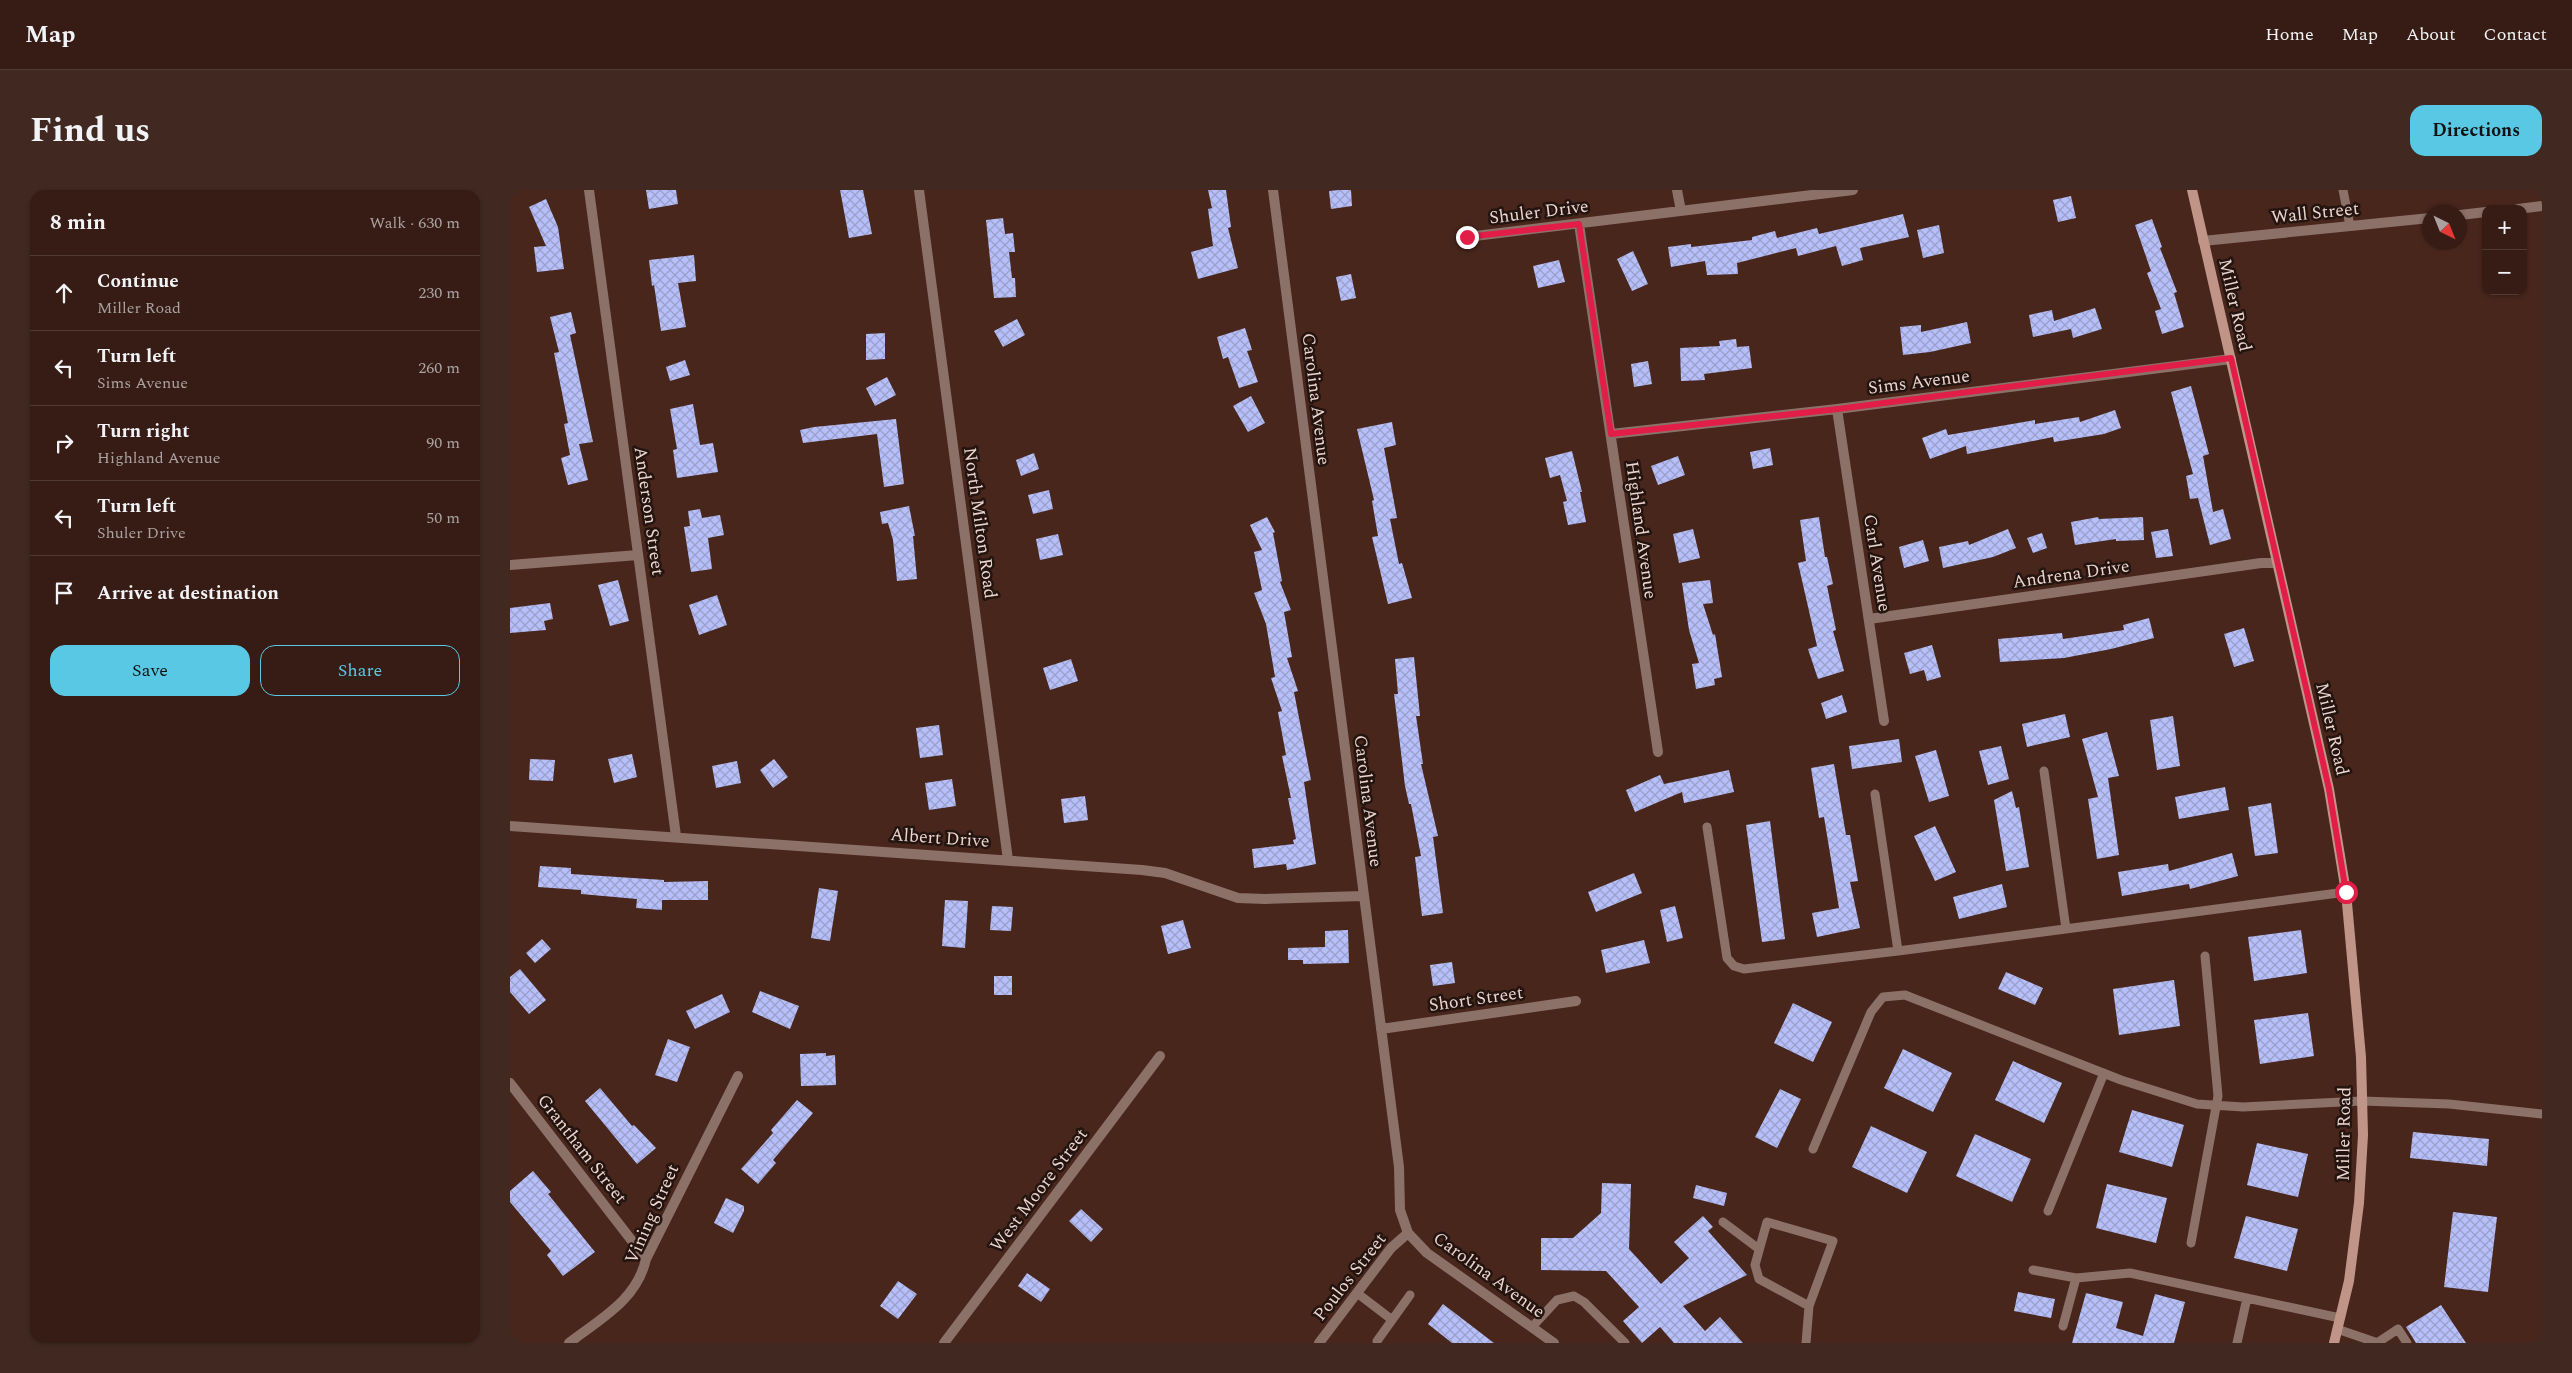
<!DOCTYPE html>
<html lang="en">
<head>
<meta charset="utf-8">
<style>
	:root { --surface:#361c15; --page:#412922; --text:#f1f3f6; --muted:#aaa1a0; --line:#503a34; --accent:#59c8e4 }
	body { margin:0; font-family:Spectral,serif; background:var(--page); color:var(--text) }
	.controls { position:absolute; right:15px; top:15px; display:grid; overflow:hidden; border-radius:10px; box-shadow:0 1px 4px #0004 }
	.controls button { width:45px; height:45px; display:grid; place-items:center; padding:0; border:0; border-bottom:1px solid var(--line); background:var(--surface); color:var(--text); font:25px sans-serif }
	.compass { position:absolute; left:1912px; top:15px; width:45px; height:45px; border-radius:50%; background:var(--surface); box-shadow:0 1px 4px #0004; rotate:137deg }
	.stop { position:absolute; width:15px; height:15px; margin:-11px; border:4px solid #e11d48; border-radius:50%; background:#fff }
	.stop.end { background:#e11d48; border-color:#fff; box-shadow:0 1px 5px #0008 }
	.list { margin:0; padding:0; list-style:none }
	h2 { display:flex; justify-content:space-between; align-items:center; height:65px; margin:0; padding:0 20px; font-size:21px }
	h2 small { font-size:16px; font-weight:400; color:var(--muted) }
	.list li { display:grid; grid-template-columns:32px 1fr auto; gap:15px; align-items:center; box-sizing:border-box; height:75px; padding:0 20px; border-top:1px solid var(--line) }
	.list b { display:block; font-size:19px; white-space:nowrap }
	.list p { margin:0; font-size:16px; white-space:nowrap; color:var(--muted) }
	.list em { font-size:16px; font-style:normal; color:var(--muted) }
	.actions { display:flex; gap:10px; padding:15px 20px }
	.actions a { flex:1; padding:11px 0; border:1px solid var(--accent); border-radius:15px; text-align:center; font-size:18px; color:var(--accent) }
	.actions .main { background:var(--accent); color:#111 }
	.icon { flex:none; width:28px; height:28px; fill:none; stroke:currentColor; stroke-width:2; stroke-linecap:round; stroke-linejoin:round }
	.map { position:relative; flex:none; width:2032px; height:1153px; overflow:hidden; border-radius:15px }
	header { display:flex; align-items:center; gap:30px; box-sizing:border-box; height:70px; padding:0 25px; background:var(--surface); border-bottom:1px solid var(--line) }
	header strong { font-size:24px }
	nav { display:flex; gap:28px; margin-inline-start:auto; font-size:18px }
	.intro { display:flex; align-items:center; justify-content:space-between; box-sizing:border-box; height:120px; padding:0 30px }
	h1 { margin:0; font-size:35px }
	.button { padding:12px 22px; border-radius:15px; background:var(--accent); color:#111; font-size:18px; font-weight:700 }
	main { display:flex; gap:30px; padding:0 30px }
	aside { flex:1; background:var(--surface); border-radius:15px; box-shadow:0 1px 4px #0004 }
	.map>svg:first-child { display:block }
	.building { fill:url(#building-cross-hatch) }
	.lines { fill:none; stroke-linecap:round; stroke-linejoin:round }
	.lane { stroke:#8c7169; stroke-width:9 }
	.street { stroke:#8c7169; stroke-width:10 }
	.secondary { stroke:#c09588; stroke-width:10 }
	.route { stroke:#e11d48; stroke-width:6 }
	.labels { text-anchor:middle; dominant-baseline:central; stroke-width:5; stroke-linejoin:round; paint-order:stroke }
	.street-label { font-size:18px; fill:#ecd5cf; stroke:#23140f }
</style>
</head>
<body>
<header>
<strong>Map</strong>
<nav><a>Home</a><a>Map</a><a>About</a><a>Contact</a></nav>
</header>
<div class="intro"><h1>Find us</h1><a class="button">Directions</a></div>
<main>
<aside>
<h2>8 min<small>Walk · 630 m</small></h2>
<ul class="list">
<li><svg class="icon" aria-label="ahead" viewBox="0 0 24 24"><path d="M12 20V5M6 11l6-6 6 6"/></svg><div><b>Continue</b><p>Miller Road</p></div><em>230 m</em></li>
<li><svg class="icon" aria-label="left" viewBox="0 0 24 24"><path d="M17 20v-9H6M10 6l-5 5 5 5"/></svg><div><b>Turn left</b><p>Sims Avenue</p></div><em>260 m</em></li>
<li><svg class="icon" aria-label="right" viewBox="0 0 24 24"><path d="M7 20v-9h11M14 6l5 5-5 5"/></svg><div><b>Turn right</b><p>Highland Avenue</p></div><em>90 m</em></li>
<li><svg class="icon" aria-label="left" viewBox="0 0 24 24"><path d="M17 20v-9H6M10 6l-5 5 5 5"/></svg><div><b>Turn left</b><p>Shuler Drive</p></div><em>50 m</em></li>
<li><svg class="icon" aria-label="arrive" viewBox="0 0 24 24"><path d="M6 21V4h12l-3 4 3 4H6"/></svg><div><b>Arrive at destination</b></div></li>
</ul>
<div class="actions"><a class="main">Save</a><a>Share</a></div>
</aside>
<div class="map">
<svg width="2032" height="1153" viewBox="0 0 2032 1153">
	<defs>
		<pattern id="building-cross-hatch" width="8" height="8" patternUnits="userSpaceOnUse" patternTransform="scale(1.25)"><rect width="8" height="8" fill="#b6bff9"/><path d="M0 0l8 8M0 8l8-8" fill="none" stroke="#9a9fca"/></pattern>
	</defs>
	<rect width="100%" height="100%" fill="#48261c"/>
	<path class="building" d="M136 0H166L168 14 139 19Z
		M330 0H353L362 44 339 48Z
		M698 0H716L721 37 718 38 728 78 688 89 681 62 703 56 698 19 702 18Z
		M829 0H841L842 16 821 19 819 1Z
		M1561 6 1566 28 1548 32 1543 10Z
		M36 9 48 37 54 79 27 82 24 57 36 56 19 17Z
		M1393 24 1399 47 1350 58 1353 70 1332 76 1326 56 1288 66 1286 58 1227 73 1228 84 1197 85 1195 71 1161 77 1158 57 1181 54V57L1242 50V47L1265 41 1267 48 1307 38 1309 44Z
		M493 28 495 44 503 43 505 62H499L502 88H505L506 107 484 108 476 30Z
		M1642 29 1652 57 1650 58 1667 102 1664 103 1674 137 1652 144 1645 121 1651 119 1637 83 1641 81 1625 35Z
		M1429 35 1434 63 1413 68 1407 40Z
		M1123 61 1138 94 1122 101 1107 69Z
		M184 65 186 91 168 93 176 137 151 141 144 95 142 96 139 70Z
		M1049 70 1055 92 1028 98 1023 76Z
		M841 84 846 108 831 111 826 87Z
		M1585 118 1592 139 1563 148 1561 139 1523 147 1519 125 1542 120 1544 131Z
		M61 122 66 143 60 145 83 252 69 254 78 290 58 295 51 268 60 265 54 234 58 233 44 163 49 162 40 127Z
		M507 129 515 145 493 157 484 141Z
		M1457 132 1461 153 1420 162 1393 165 1390 137 1411 135V142Z
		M735 138 742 160 737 161 748 192 729 198 718 167 713 169 707 147Z
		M375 143V169L356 170V144Z
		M1226 149 1227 157 1239 156 1242 178 1194 184 1195 190 1171 191 1170 158 1210 156 1209 151Z
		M175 170 180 185 160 191 156 177Z
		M1138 171 1142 194 1124 197 1121 174Z
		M377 187 386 205 365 216 356 198Z
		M1681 196 1699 264 1693 266 1703 322 1713 319 1721 349 1700 355 1688 308 1680 309 1676 286 1683 284 1661 202Z
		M741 206 755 233 738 242 723 216Z
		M183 214 190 255 203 253 208 282 167 288 163 260 167 259 160 219Z
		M1605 220 1611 238 1594 244 1544 252 1543 247 1457 264 1456 256 1420 269 1412 248 1436 239 1438 245 1525 230V234L1569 227 1570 232Z
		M386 229 394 294 374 297 367 244 293 253 290 240 304 237Z
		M882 232 886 255 874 258 887 328 880 329 889 374 892 373 902 408 878 414 862 347 868 346 862 311 864 310 847 239Z
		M1260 258 1263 275 1243 279 1240 262Z
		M1062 261 1072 302H1070L1076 332 1058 335 1053 312 1057 311 1050 285 1040 288 1035 268Z
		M524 263 529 279 511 286 506 270Z
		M1168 266 1175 285 1148 295 1141 276Z
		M539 300 543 319 523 324 518 305Z
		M399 316 405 346H403L407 389 387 391 383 350 378 333 372 334 370 322Z
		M190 319 192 328 210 325 214 345 198 348 202 379 181 382 174 337 180 336 178 321Z
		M757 327 765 342 763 343 772 391 770 392 781 420 774 422 782 467 777 468 788 501 784 502 801 590 794 592 806 674 777 680 776 674 744 678 742 659 784 654 783 650 786 649 778 608H781L772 566 776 565 768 522 772 521 761 488 765 487 756 434 744 403 752 400 744 362 752 360 740 335Z
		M1309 327 1315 367H1317L1323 394 1317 396 1326 440 1323 441 1334 481 1308 489 1298 459 1307 456 1288 373 1296 371 1290 330Z
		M1588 327 1589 329 1633 327 1634 350 1606 351V349L1565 355 1561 332Z
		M1183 339 1190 368 1169 373 1163 344Z
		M1498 339 1506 358 1483 367 1433 378 1429 357 1458 351 1459 355Z
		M1658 339 1663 366 1646 368 1641 342Z
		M1532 343 1537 358 1523 363 1517 348Z
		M548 344 553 365 530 370 526 349Z
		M1413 350 1419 371 1394 378 1389 357Z
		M108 390 119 431 100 436 88 395Z
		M1200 390 1203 413 1193 414 1203 445 1205 444 1212 487 1204 489 1205 495 1186 499 1182 474 1189 473 1179 440 1172 393Z
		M207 405 217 435 189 445 179 415Z
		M40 413 43 429 34 431 36 440 0 443V418Z
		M1639 428 1644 448 1601 459 1554 468 1490 472 1488 449 1552 443 1553 449 1614 440 1613 435Z
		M1734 438 1744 471 1724 477 1714 444Z
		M1422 455 1431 487 1417 491 1414 480 1400 484 1394 463Z
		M904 467 910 526H906L913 574H911L928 646 923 647 933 723 912 726 905 667 911 666 901 614H899L895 596 884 504H888L885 469Z
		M561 469 568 491 540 500 533 478Z
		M1332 505 1337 522 1316 529 1311 513Z
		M1555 524 1560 547 1517 557 1512 534Z
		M1663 526 1670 576 1647 580 1640 530Z
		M429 535 433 565 410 568 406 538Z
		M1597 542 1609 586 1598 588 1609 665 1587 669 1578 609 1588 607 1572 549Z
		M1389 549 1392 572 1342 579 1339 556Z
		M1491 556 1499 589 1478 595 1469 561Z
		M1426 560 1439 606 1419 612 1405 566Z
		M122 564 127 587 104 593 98 569Z
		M20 569 45 570 43 591 19 590Z
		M264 569 278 587 263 598 250 580Z
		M227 571 231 593 206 598 202 576Z
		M1324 574 1336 645H1340L1348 691 1340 692 1350 738 1307 747 1302 723 1329 718 1314 627 1309 628 1301 578Z
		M1219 580 1224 602 1174 613 1172 602 1125 622 1116 600 1150 585 1154 594Z
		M442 589 446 616 419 620 415 593Z
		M1715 597 1719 620 1669 629 1665 607Z
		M1502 601 1506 618 1509 617 1519 677 1496 681 1484 610Z
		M575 606 578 630 554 633 551 609Z
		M1761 613 1768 663 1745 666 1738 617Z
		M1260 631 1275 749 1252 752 1236 635Z
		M1425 636 1446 682 1425 691 1404 646Z
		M1722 663 1728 686 1680 699 1679 694 1612 706 1608 682 1658 674 1659 681Z
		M30 676 61 678V684L154 690V692L198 691V710H152V720L126 718 127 709 71 704V700L28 697Z
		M1124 683 1132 703 1086 722 1078 702Z
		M1492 694 1497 717 1449 729 1443 707Z
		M309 698 328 701 320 751 301 748Z
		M435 710 458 711 455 758 432 756Z
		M482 716 503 717 501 741 480 740Z
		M1165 716 1173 748 1157 752 1150 720Z
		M673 730 681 758 658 764 651 736Z
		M838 740 839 773 793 774V770H778V758L815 757V741Z
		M1791 740 1797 783 1744 791 1738 747Z
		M32 749 41 759 25 773 16 763Z
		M1134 750 1140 773 1096 783 1091 760Z
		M942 772 945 793 923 796 920 775Z
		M10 779 36 810 19 824 0 802V787Z
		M1496 782 1533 798 1525 815 1488 799Z
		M484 786H502V805H484Z
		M1664 790 1670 836 1609 845 1603 799Z
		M250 801 289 816 280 839 242 822Z
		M212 804 220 822 185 839 176 821Z
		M1283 813 1322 832 1303 872 1264 853Z
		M1798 823 1804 866 1750 874 1744 830Z
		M158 849 180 857 167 892 145 885Z
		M1393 859 1442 883 1423 922 1374 898Z
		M316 863V866L325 865 326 895 291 896 290 864Z
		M1503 871 1552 893 1534 933 1485 910Z
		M90 898 122 936 124 935 146 958 127 974 75 911Z
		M1270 899 1291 909 1267 958 1245 947Z
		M287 910 303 923 263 970 266 973 248 994 231 979 263 943 261 940Z
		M1622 920 1674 935 1662 977 1609 962Z
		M1361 936 1417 962 1397 1003 1342 977Z
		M1903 942 1979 949 1977 976 1900 968Z
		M1465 944 1521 969 1502 1012 1446 986Z
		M1747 953 1798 964 1788 1007 1737 995Z
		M23 981 41 1002 38 1004 85 1062 53 1086 37 1065 41 1061 0 1012V1001Z
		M1092 993 1121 994 1119 1059 1151 1094 1179 1068 1164 1052 1193 1026 1203 1037 1198 1041 1237 1085 1173 1116 1195 1141 1210 1127 1233 1153H1164L1150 1137 1132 1153 1113 1131 1129 1117 1096 1081 1031 1080V1048H1063L1091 1023Z
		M1597 994 1657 1008 1646 1053 1586 1038Z
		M1186 995 1217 1003 1214 1016 1183 1008Z
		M216 1008 234 1016V1021L223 1043 204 1033Z
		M571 1019 593 1039 581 1052 559 1031Z
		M1943 1022 1987 1027 1978 1102 1934 1097Z
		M1736 1026 1788 1039 1777 1081 1724 1068Z
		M517 1083 540 1099 531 1112 508 1096Z
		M388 1091 407 1104 388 1129 370 1116Z
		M1508 1102 1545 1109 1541 1128 1504 1121Z
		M1576 1103 1613 1112 1606 1138 1633 1146 1645 1104 1675 1112 1664 1153H1562Z
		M933 1114 984 1153H942L918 1134Z
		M1931 1115 1956 1153H1906L1896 1137Z"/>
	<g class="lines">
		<path class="lane" d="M1833 0 1840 36
			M1534 581 1556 739
			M1365 604 1388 761 1836 702
			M1197 637 1217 768 1224 776 1234 779 1388 761
			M1303 959 1361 822 1373 807 1395 805 1611 890 1687 914 1733 917 1852 911 1939 914 2032 924
			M1538 1021 1594 883
			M1213 1032 1249 1059
			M1681 1053 1708 906 1695 766
			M1523 1080 1566 1088
			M847 1103 881 1129
			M1553 1136 1566 1088 1620 1083 1830 1128
			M1022 1137 1047 1110 1064 1106 1074 1112 1115 1153
			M1827 1139 1868 1153
			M867 1151 900 1105
			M1296 1153 1299 1116 1323 1051 1257 1032 1245 1075 1249 1089 1299 1116
			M1727 1153 1737 1108
			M1867 1153 1888 1139 1897 1153"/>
		<path class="street" d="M79 0 166 646
			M409 0 498 670
			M763 0 889 977 890 1020 898 1043 917 1063 1044 1153
			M1167 0 1171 21
			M2008 19 2032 16
			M1950 25 1976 22
			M1069 34 1148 562
			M957 47 1343 0
			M1693 51 1920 28
			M1327 219 1374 531
			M1101 244 1327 219 1721 169
			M0 375 128 365
			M1359 429 1751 373H1767
			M0 636 632 680 655 683 728 708 755 709 853 706
			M871 839 1066 811
			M0 893 136 1069
			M59 1153C90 1129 127 1110 136 1069L228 886
			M434 1153 650 866
			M809 1153 881 1058 898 1043"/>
		<path class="secondary" d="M1682 0 1819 599 1836 702 1851 867 1853 945 1849 1013 1839 1091 1824 1153"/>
	</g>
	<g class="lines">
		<path class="route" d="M957 47 1069 34 1101 244 1328 219 1721 168 1819 599 1836 702"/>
	</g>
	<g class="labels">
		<g class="street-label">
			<text transform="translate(1029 22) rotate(-7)">Shuler Drive</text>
			<text transform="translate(1805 23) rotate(-6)">Wall Street</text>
			<text transform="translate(1725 115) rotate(77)">Miller Road</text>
			<text transform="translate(1409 192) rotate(-7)">Sims Avenue</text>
			<text transform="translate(806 209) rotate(83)">Carolina Avenue</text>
			<text transform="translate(139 321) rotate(82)">Anderson Street</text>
			<text transform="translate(470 333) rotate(82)">North Milton Road</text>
			<text transform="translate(1131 340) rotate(82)">Highland Avenue</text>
			<text transform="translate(1367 373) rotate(81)">Carl Avenue</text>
			<text transform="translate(1561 384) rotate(-8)">Andrena Drive</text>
			<text transform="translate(1822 539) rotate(77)">Miller Road</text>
			<text transform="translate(858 611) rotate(83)">Carolina Avenue</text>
			<text transform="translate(430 648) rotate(4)">Albert Drive</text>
			<text transform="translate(966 809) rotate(-8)">Short Street</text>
			<text transform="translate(1834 944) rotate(-89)">Miller Road</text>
			<text transform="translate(72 959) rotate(52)">Grantham Street</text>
			<text transform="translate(529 1000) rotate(-53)">West Moore Street</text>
			<text transform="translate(142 1024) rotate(-66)">Vining Street</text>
			<text transform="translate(979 1085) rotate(36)">Carolina Avenue</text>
			<text transform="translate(840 1087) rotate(-52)">Poulos Street</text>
		</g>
	</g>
</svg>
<div class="controls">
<button>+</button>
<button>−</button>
</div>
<svg class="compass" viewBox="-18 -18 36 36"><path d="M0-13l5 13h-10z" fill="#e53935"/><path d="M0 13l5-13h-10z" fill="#aaa1a0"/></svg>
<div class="stop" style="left:1836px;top:702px"></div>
<div class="stop end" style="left:957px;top:47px"></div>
</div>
</main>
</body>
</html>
